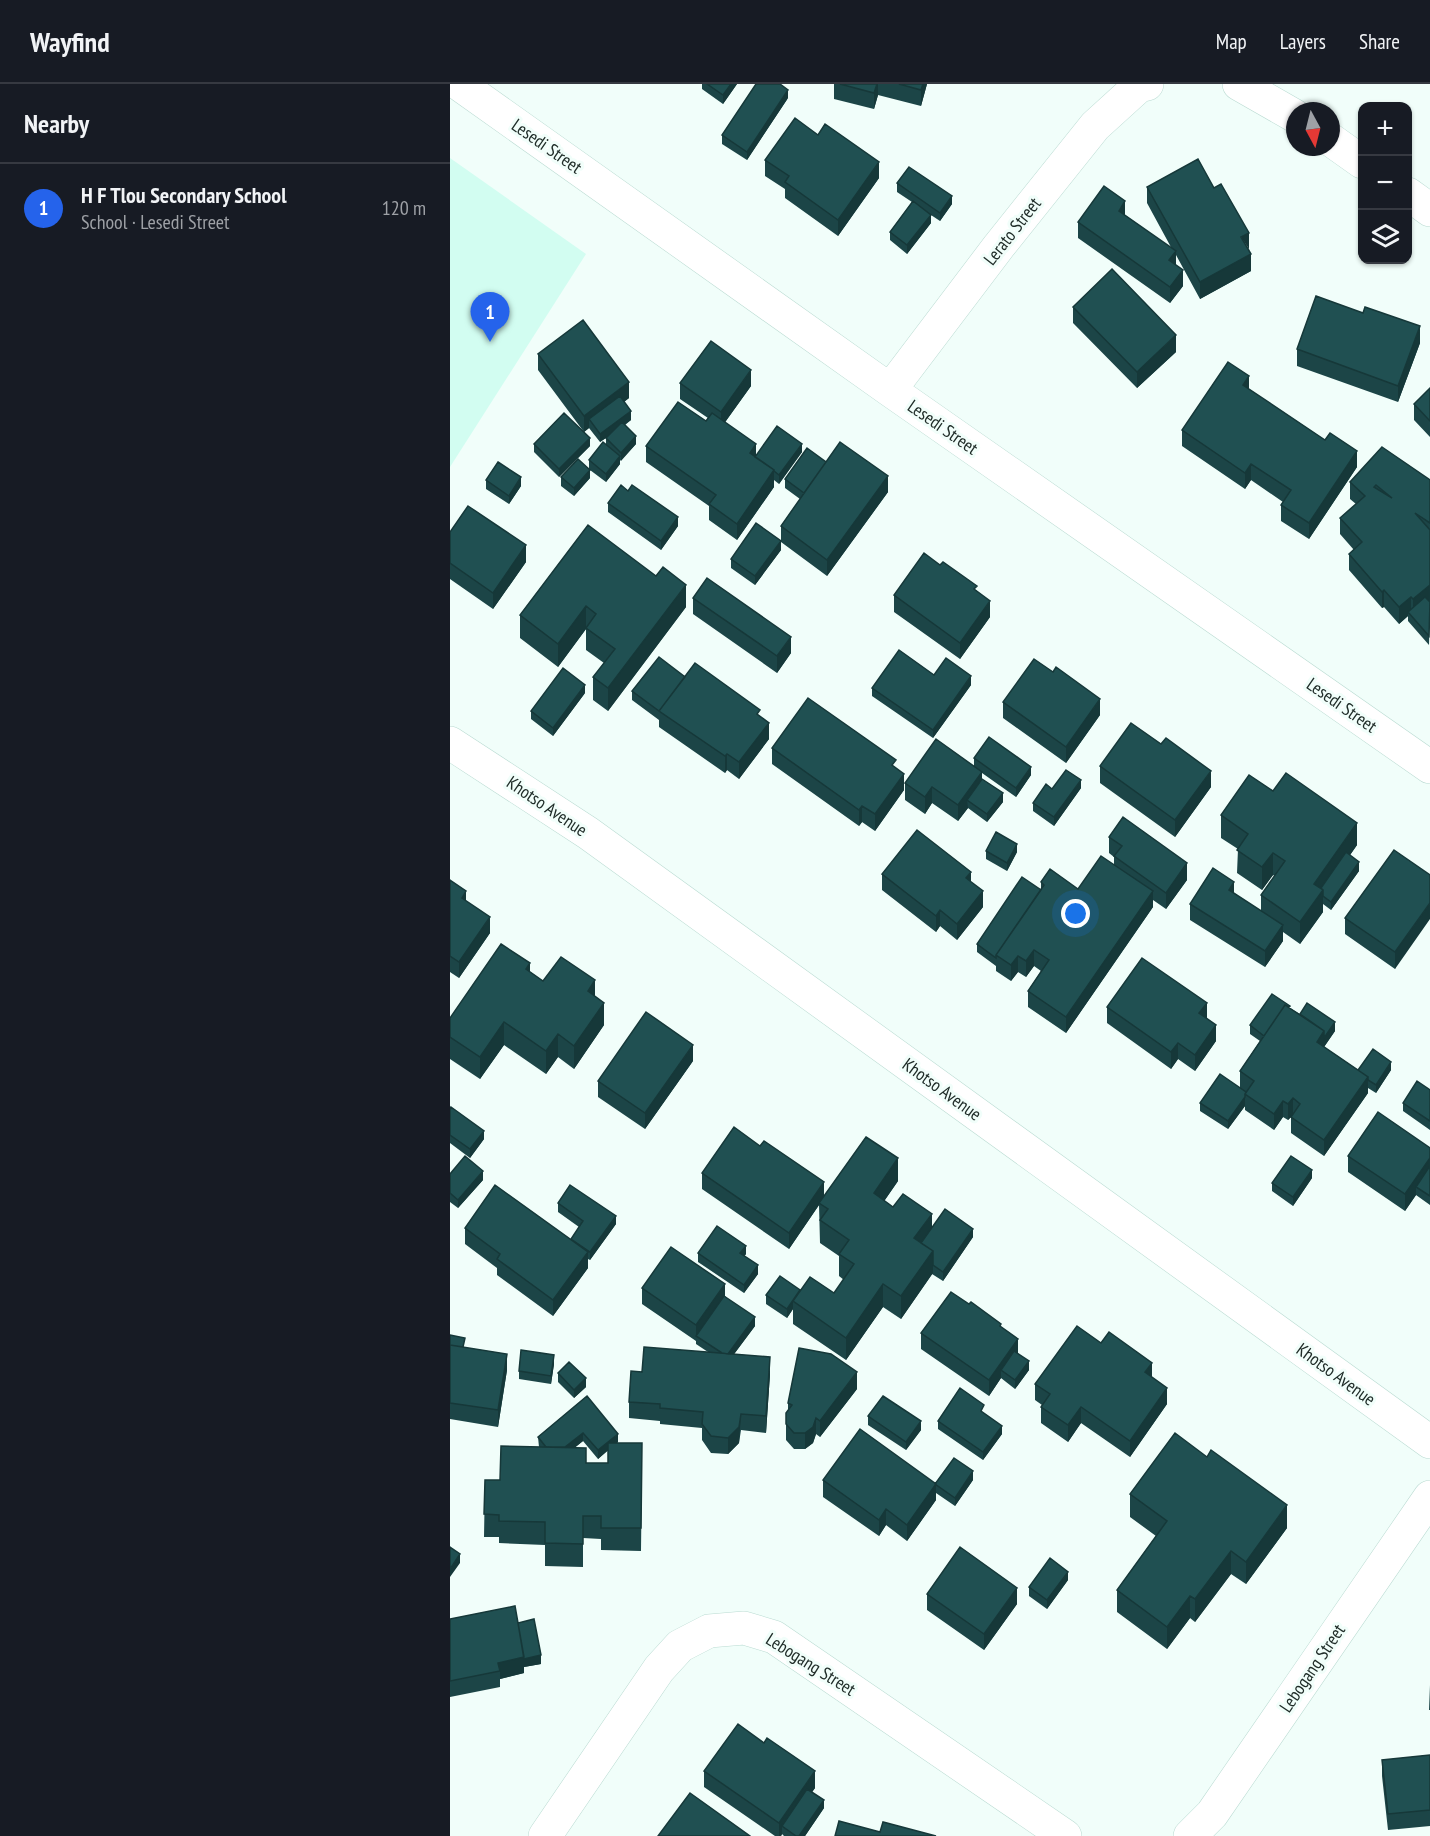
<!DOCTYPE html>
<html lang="en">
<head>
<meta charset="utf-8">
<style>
	:root { --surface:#171b24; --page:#20242c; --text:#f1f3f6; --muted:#9ea1a6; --line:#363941; --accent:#2563eb }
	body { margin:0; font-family:"PT Sans Narrow",sans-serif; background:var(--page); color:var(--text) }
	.controls { position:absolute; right:18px; top:18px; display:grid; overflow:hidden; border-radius:12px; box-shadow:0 2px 4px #0004 }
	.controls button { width:54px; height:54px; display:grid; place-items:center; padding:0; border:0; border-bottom:2px solid var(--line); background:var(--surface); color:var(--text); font:30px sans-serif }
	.compass { position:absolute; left:836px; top:18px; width:54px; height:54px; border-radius:50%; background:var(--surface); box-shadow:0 2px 4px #0004; rotate:173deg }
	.you { position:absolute; left:626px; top:830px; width:21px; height:21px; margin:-15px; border:4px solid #fff; border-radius:50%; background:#1a73e8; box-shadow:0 0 0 9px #1a73e833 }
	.badge { display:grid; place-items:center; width:39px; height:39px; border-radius:50%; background:var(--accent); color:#fff; font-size:20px; font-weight:700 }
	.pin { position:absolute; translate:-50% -50px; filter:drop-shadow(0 2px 3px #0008) }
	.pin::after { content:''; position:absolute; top:32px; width:21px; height:18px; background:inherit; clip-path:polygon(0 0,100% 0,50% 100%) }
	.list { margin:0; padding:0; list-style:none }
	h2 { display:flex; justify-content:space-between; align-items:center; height:78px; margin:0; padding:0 24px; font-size:26px }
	h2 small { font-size:20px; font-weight:400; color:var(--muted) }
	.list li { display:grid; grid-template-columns:39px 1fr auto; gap:18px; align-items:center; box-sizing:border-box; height:90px; padding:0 24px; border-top:2px solid var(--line) }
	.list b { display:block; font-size:22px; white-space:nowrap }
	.list p { margin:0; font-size:20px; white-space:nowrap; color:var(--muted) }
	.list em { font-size:20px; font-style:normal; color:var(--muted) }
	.icon { flex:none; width:33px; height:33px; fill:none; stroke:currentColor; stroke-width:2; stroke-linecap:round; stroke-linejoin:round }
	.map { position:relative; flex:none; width:980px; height:1752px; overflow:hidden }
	header { display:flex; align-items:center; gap:36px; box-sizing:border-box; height:84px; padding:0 30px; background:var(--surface); border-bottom:2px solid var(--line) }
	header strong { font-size:28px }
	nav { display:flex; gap:33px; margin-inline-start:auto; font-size:21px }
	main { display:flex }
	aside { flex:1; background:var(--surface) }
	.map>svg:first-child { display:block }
	.built { fill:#d2fdf1 }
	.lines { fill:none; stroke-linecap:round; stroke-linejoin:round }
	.street-casing { stroke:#badbd2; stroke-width:34 }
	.street { stroke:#fff; stroke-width:33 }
	.wall { fill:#1c4547; fill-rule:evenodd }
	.shaded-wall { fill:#163839 }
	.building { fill:#205052; stroke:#163839; stroke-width:1.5; fill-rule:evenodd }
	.labels { text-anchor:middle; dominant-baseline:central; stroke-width:6; stroke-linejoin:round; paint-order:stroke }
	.street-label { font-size:18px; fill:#202d29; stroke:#f1fefa }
</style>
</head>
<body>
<header>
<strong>Wayfind</strong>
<nav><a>Map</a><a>Layers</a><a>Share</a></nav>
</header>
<main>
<aside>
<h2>Nearby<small></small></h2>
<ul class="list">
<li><span class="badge">1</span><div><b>H F Tlou Secondary School</b><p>School · Lesedi Street</p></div><em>120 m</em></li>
</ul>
</aside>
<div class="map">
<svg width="980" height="1752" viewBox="0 0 980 1752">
	<rect width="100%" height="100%" fill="#f1fefa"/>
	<path class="built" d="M0 74 136 170 0 383Z"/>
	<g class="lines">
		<g class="street-casing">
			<path id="street" d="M9 0 440 306 980 683
				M789 0 845 32
				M881 56 912 78
				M958 110 980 126
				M440 306 549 162 645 42 689 2 697 0
				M0 659 138 749 980 1358
				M95 1752 209 1585 230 1562 259 1547 294 1544 324 1553 615 1752
				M740 1752 762 1730 980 1413"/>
		</g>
		<use href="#street" class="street"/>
	</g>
	<path class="wall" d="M252 0H287L273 20 252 5Z
		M384 0H477L471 22 428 11 424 25 384 15Z
		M338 14 297 76 272 60V51Z
		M315 76 429 94 388 152 335 114V105L315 92Z
		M447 99 502 120 490 137 481 131V139L457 170 440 156V148L462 118 447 108Z
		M697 103 799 165 801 187 750 215 726 171V181L733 202 720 219 628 154V138L675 131 722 165 697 119Z
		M623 223 726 268 687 304 623 239Z
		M913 229 970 259 948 318 847 282V265Z
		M88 270 179 314 174 318 181 336 175 341 186 360 170 377V380L156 398 140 386V394L124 412 111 402V393L139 385V376L156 361V354L150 358 139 344 134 348 140 362 109 393 84 368V360L134 348 88 286Z
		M230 299 301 302 275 338 306 371 352 368 329 400 324 396V403L287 456 259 436V422L196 378V362L256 337 258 334 230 315Z
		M980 304V353L964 336V320Z
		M799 305 907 383 859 455 831 437V421L833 418 801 396 795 405 732 362V346Z
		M376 378 438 408 377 492 331 458V466L305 501 281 484V475L331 457V442L350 415 335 404V395Z
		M36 396 71 402 59 420 36 405Z
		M980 396V517L979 518H980L979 561 958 537V532L949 540 934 523 932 524 899 486V470L904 466 890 450V434L906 420 900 415V398Z
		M158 419 228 442 211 466 158 428Z
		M138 441 236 523 158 627 143 616V593L154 579 136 566V545L108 583 70 554V531Z
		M0 448 76 478 43 525 0 495Z
		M490 481 527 507 540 533 510 575 444 528V511Z
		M243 514 341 569 327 589 243 530Z
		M603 588 650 631 616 679 553 634V618Z
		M235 593 310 632 319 655 289 695 277 686 275 689 209 643V636L182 616V607Z
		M521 601 483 654 422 612V604Z
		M135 609 103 652 81 635V627Z
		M322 664 446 684 454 706 425 747 412 738 409 742 322 680Z
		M524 674 581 691 566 713 532 689V695L553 718 537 738 518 724 508 737 482 719 475 730 455 716V699L524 682Z
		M650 682 761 703 725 753 650 699Z
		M631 704 604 742 583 727V719L602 705Z
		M771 731 907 761 900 771 909 787 881 826 873 820V828L850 860 833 848V857L815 883 740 836V820L784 810 811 827V811L825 792 823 791 812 806 787 789 788 765 771 754Z
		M659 753 737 796 716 825 703 816V823L616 949 578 923V907L591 887 584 882 576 893 568 888 561 897 546 887V882L527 868V860L591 806V798L628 805 664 781V773L659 769Z
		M536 767 567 768 557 787 536 775Z
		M432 790 521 798 533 823 507 856 490 842 486 848 432 806Z
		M980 791 945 885 895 850V834Z
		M0 796 40 849 9 894 0 888Z
		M80 888 93 897 145 913 154 941 124 985 108 973 96 990 54 961 30 995 0 975V934Z
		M657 923 757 934 766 957 745 987 728 975 721 985 657 939Z
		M840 924 850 930 885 947 874 963 908 986H941L926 1009 918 1004V1009L874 1072 841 1049V1033L843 1031 838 1036 833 1033 824 1046 795 1026V1022L778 1045 750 1027V1019L790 1003V987L810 957 800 950V941Z
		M243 977 195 1045 148 1013V997Z
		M980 1006V1046L953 1027V1019Z
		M0 1025 34 1055 20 1074 0 1059Z
		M310 1062 374 1113 448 1097 434 1117 443 1123 482 1144 523 1153 493 1197 482 1190 451 1235 433 1223 396 1276 343 1240V1225L337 1234 316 1220V1211L350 1206 384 1209 394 1196 389 1192V1172L370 1159 369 1121 339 1165 252 1105V1089Z
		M980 1064V1121L966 1111 955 1127 898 1088V1072Z
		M0 1090 33 1096 8 1124 0 1118Z
		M862 1094 843 1122 822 1107V1099Z
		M108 1119 166 1140 140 1176 138 1175V1184L103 1232 47 1191V1184L15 1160V1144L121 1156 129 1143 108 1128Z
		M248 1169 296 1170 294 1172 308 1190 294 1209 248 1178Z
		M192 1204 275 1212 305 1242 284 1270 320 1290 316 1349 291 1346 289 1359 278 1370 261 1369 252 1356V1344L210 1340V1337L179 1334V1318L192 1288 258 1268 246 1260V1257L192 1220Z
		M551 1243 579 1286 565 1305 551 1294 539 1312 471 1265V1249Z
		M0 1251 14 1263 57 1286 48 1343 0 1335Z
		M651 1259 702 1293 717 1320 680 1373 631 1339 618 1358 591 1339V1323L592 1321 585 1316V1300Z
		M104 1280 101 1300 69 1295V1287Z
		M108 1289 136 1303 124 1314 108 1298Z
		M407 1305 370 1353 366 1350 363 1359 355 1365H344L336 1356V1329L338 1327V1319Z
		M137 1312 168 1358 167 1359 192 1382 191 1467 151 1466V1455L133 1454V1483L95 1482V1461L49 1459V1453H34L35 1396H50L89 1363 88 1353ZM133 1357 148 1375 158 1366V1379H136L125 1363Z
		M534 1329 552 1350 533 1376 488 1345V1337Z
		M418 1332 471 1346 456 1366 418 1341Z
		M373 1396 486 1399 523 1396 505 1422 486 1409V1416L457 1457 436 1441 429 1452 373 1413Z
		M680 1410 837 1444 796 1500 781 1490 745 1538 740 1534 717 1565 667 1528V1506L706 1452 680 1433Z
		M618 1496 597 1525 579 1512V1503Z
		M477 1510 567 1520 534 1566 477 1526Z
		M0 1535 68 1539 91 1580 74 1583V1589L50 1595V1603L0 1613Z
		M980 1601V1626H979Z
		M980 1671V1742L938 1746 932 1692V1676Z
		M254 1687 365 1704 362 1708 374 1724 355 1752H334L332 1750 331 1752H325L254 1703Z"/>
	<path class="shaded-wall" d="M281 0H287L273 20V11Z
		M427 0H428V11L424 25V9Z
		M473 0H477L471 22V6Z
		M338 6V14L297 76V68Z
		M429 78V94L388 152V136Z
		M502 112V120L490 137V129Z
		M675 117V133L669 127Z
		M481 131V139L457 170V161Z
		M799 149V165L791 153Z
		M726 167V183L719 176Z
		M801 170V187L750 215V198Z
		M733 186V202L720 219V203Z
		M970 242V259L948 318V302Z
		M726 251V268L687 304V288Z
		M301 286V302L271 344V328Z
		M799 292V308L793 301Z
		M179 298V314L143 341 139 335V344L134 348V332Z
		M181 327V336L150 358V350Z
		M186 352V360L171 377V369Z
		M140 354V362L109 393V385Z
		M306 360V375L300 369Z
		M352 360V368L329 400V391Z
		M907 367V383L859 455V439Z
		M170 372V380L156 398V390Z
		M801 380V396L795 405V389Z
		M140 386V394L124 412V404Z
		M324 386V403L287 456V440Z
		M438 392V408L377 492V476Z
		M71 393V402L59 420V412Z
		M228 433V442L211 466V457Z
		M331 457V466L305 501V492Z
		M76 461V478L43 525V509Z
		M236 501V523L158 627V604Z
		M980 501V517L963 532V515Z
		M934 506V523L932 524V508Z
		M961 513V530L958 528V532L949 540V523Z
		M540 517V533L510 575V559Z
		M136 522V545L108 583V560Z
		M341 553V569L327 589V572Z
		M521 592V601L483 654V646Z
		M135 601V609L103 652V644Z
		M650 615V631L616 679V663Z
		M319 639V655L289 695V678Z
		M277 670V686L275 689V672Z
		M581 683V691L566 713V704Z
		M761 687V703L725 753V736Z
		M532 688V704L517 716 518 724 508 737V721Z
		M454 690V706L425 747V730Z
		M631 696V704L604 742V733Z
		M482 703V719L475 730V713Z
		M553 709V718L537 738V730Z
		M412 722V738L409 742V726Z
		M907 739V761L873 810V828L850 860V838L864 800Z
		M567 760V768L557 787V779Z
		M823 769V791L812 806V783Z
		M909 778V787L881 826V818Z
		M737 779V796L716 825V809Z
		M521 788V804L516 794Z
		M784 798V814L779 806Z
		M16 807V823L12 814Z
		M533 807V823L507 856V840Z
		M703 807V823L616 949V933Z
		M980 819V835L945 885V868Z
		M490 826V842L486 848V832Z
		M40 833V849L9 894V878Z
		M833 841V857L815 883V867Z
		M584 866V882L576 893V877Z
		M568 872V888L561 897V881Z
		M80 879V902L76 885Z
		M145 896V919L138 907Z
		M154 919V941L124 985V962Z
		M757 919V935L749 929Z
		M54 938V961L30 995V973Z
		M885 938V947L874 963V954Z
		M766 941V957L745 987V971Z
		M874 947V963L867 958Z
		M108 950V973L96 990V967Z
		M728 959V975L721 985V968Z
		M243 961V977L195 1045V1029Z
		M941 978V986L926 1009V1001Z
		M918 993V1009L874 1072V1056Z
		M795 1013V1022L778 1045V1037Z
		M843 1014V1031L838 1036V1020Z
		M833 1017V1033L824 1046V1030Z
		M34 1047V1055L20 1074V1065Z
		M448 1074V1097L424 1132V1109Z
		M980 1074V1090L966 1103V1111L955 1127V1110Z
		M862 1086V1094L843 1122V1113Z
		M33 1087V1096L8 1124V1116Z
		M374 1098V1115L369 1119V1121L339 1165V1149Z
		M482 1130V1152L468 1171 464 1154Z
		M166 1132V1140L140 1176V1168Z
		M523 1145V1153L493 1197V1188Z
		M296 1162V1170L290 1178V1169Z
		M483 1167V1189L451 1235V1212Z
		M138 1168V1184L103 1232V1216Z
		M308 1181V1190L294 1209V1201Z
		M275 1200V1216L246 1252V1241Z
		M433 1200V1223L396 1276V1254Z
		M350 1206 343 1217V1225L337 1234V1225Z
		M305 1233V1242L276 1281V1272Z
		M568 1255V1271L551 1286V1294L539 1312V1296Z
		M57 1270V1286L48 1343V1326Z
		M104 1271V1280L101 1300V1292Z
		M320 1273V1290L316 1349V1332Z
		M579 1277V1286L565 1305V1296Z
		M702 1279V1295L695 1288Z
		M407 1288V1305L370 1353V1337Z
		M136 1294V1303L124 1314V1306Z
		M717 1304V1320L680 1373V1357Z
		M631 1323V1339L618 1358V1341Z
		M291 1330 289 1359 278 1370V1354Z
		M366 1334V1350L363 1359 355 1365V1349Z
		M471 1337V1346L456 1366V1358Z
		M552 1342V1350L533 1376V1368Z
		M133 1349V1357L104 1381V1372Z
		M168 1350V1358L148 1375V1366Z
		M523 1387V1396L505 1422V1414Z
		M486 1400V1416L457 1457V1441Z
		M837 1421V1444L796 1500V1478Z
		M436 1425V1441L429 1452V1436Z
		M781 1467V1490L745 1538V1515Z
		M10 1470V1479L0 1493V1485Z
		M618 1488V1496L597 1525V1516Z
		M567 1504V1520L534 1566V1550Z
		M740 1512V1534L717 1565V1543Z
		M91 1571V1580L74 1583V1589L50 1595V1587L48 1579 74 1573Z
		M365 1687V1704L336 1745 332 1742V1750L331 1752H329V1739Z
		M374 1716V1724L355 1752H349Z"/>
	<path class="building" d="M257 0H281L273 11Z
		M306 0H330L338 6 297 68 272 51Z
		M390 0H427L424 9Z
		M449 0H473L471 6Z
		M345 34 368 51 375 40 429 78 388 136 335 98 339 92 315 76Z
		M748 75 764 104 771 100 799 149 791 153 801 170 750 198 697 103Z
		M459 83 502 112 490 129 447 99Z
		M654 102 675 117 669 127 726 167 719 176 733 186 720 203 628 138Z
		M463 117 481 131 457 161 440 148Z
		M662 185 726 251 687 288 623 223Z
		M866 212 913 229 915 223 970 242 948 302 847 265Z
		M133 236 179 298 134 332 88 270Z
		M261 257 301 286 271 328 230 299Z
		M778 278 799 292 793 301 875 356 880 349 907 367 859 439 831 421 841 406 801 380 795 389 732 346Z
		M980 304V337L964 320Z
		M170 312 181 327 150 350 139 335Z
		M228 318 256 337 262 329 306 360 300 369 324 386 287 440 259 420 266 411 196 362Z
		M114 329 140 354 109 385 84 360Z
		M172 338 186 352 171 369 156 354Z
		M327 342 352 360 329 391 324 387V386L305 373Z
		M153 358 170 372 156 390 139 376Z
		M390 358 438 392 377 476 331 442Z
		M932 363 980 396V439L965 429 980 446V501L963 515 961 513 949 523 934 506 932 508 899 470 912 458 890 434 915 412 900 398ZM926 401 942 414 924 403Z
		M357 364 376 378 354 409 335 395Z
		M128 375 140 386 124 404 111 393Z
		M48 378 71 393 59 412 36 396Z
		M171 401 178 407 182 401 228 433 211 457 158 419Z
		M18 422 76 461 43 509 0 479V448Z
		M306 439 331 457 305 492 281 475Z
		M138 441 206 492 213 483 236 501 158 604 143 593 165 565 136 544 146 530 136 522 108 560 70 531Z
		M474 469 490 481 493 478 527 502 524 505 540 517 510 559 444 511Z
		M257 494 341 553 327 572 243 514Z
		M975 513 980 518 979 552 958 528Z
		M449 566 484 591 496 574 521 592 483 646 422 604Z
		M209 573 235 593 209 627 182 607Z
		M584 575 603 588 606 583 650 615 616 663 553 618Z
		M245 579 310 626 307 630 319 639 289 678 277 670 275 672 209 627Z
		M113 584 135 601 103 644 81 627Z
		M358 614 446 676 442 681 454 690 425 730 412 722 409 726 322 664Z
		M681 639 711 660 716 654 761 687 725 736 650 682Z
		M539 653 581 683 566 704 524 674Z
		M486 655 532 688 508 721 482 703 475 713 455 699Z
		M616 686 631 696 604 733 583 719 596 700 602 705Z
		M836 689 907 739 864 800 873 806 850 838 811 811 835 777 823 769 812 783 787 766 798 750 771 731 799 691 823 707Z
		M532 695 553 709 537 730 517 716Z
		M673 733 737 779 716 809 664 772 672 762 659 753Z
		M467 746 521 788 516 794 533 807 507 840 490 826 486 832 432 790Z
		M546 748 567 760 557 779 536 767Z
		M944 766 980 791V819L945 868 895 834Z
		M896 768 909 778 881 818 873 812V806L871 804Z
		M651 772 703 807 616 933 578 907 599 876 584 866 576 877 568 872 561 881 546 871 594 801 591 798 600 785 628 805Z
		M763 784 784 798 779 806 833 841 815 867 740 820Z
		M572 793 591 806 546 871V874L527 860Z
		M0 796 16 807 12 814 40 833 9 878 0 872Z
		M51 860 80 879 76 885 93 897 111 873 145 896 138 907 154 919 124 962 108 950 96 967 54 938 30 973 0 953V934Z
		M692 874 757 919 749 929 766 941 745 971 728 959 721 968 657 923Z
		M822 910 840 922 839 923 835 921 814 952 800 941Z
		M857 919 885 938 874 954V947L850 930Z
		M835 921 874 947 867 958 918 993 874 1056 841 1033 850 1020 843 1014 838 1020 833 1017 824 1030 795 1010 804 997 790 987Z
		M196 928 243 961 195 1029 148 997Z
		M923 965 941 978 926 1001 918 996V993L908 986Z
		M770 990 796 1008 795 1010V1013L778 1037 750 1019Z
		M967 997 980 1006V1037L953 1019Z
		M1 1023 34 1047 20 1065 0 1051V1025Z
		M928 1028 980 1064V1074L955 1110 898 1072Z
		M284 1043 310 1062 314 1057 374 1098 339 1149 252 1089Z
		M416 1053 448 1074 424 1109 443 1123 453 1110 482 1130 464 1154 483 1167 451 1212 433 1200 396 1254 343 1217 360 1193 384 1209 404 1180 389 1170 399 1156 370 1136 378 1125 369 1119Z
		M15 1072 33 1087 8 1116 0 1109V1090Z
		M841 1072 862 1086 843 1113 822 1099Z
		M980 1082V1112L966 1103Z
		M45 1101 138 1168 103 1216 47 1175 50 1170 15 1144Z
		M120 1101 166 1132 140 1168 121 1155 133 1137 108 1119Z
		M495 1125 523 1145 493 1188 483 1181V1167L471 1159Z
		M267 1142 296 1162 290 1169 308 1181 294 1201 248 1169Z
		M221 1163 275 1200 246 1241 192 1204Z
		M330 1192 350 1206 337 1225 316 1211Z
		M501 1208 519 1220 521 1218 551 1240 550 1242 568 1255 539 1296 471 1249Z
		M274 1212 305 1233 278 1270 272 1269 246 1252Z
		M627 1242 651 1259 659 1248 702 1279 695 1288 717 1304 680 1357 631 1323 618 1341 591 1323 600 1310 585 1300Z
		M0 1251 15 1254 13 1263 0 1261Z
		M0 1261 57 1270 48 1326 0 1319Z
		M194 1263 320 1273 316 1332 291 1330 289 1343 278 1354 261 1352 252 1340 253 1328 210 1324V1320L179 1318 181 1287 192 1288Z
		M349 1264 381 1270 407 1288 370 1337 366 1334 363 1343 355 1349H344L336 1340V1329L342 1321 338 1319Z
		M71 1266 104 1271 101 1292 69 1287Z
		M564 1267 579 1277 565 1296 551 1286Z
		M119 1278 136 1294 124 1306 108 1289Z
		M510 1304 534 1321 531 1327 552 1342 533 1368 488 1337Z
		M137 1312 168 1350 148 1366 133 1349 115 1363H96L88 1353Z
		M433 1312 471 1337 456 1358 418 1332Z
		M410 1345 486 1400 457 1441 436 1425 429 1436 373 1396Z
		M725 1349 757 1373 761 1366 837 1421 796 1478 781 1467 745 1515 740 1512 717 1543 667 1506 717 1437 680 1410Z
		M158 1359H192L191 1444H151V1432H133V1460L95 1459V1438L49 1437V1431L34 1430 35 1396H50L51 1362 136 1364V1379H158Z
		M504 1374 523 1387 505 1414 485 1400Z
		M0 1463 10 1470 0 1485Z
		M510 1463 567 1504 534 1550 477 1510Z
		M600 1474 618 1488 597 1516 579 1503Z
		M65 1522 74 1573 48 1579 50 1587 0 1597V1535Z
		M84 1535 91 1571 74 1575 68 1539Z
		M288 1640 314 1659 317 1654 365 1687 329 1739 254 1687Z
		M980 1671V1726L938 1730 932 1676Z
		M357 1705 374 1716 349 1752H346L332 1742Z
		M240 1709 300 1752H208Z
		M389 1737 430 1748 433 1738 486 1752H385Z"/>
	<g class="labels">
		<g class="street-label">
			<text transform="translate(97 62) rotate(35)">Lesedi Street</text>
			<text transform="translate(562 147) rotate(-52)">Lerato Street</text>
			<text transform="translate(493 343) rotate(35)">Lesedi Street</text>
			<text transform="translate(892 621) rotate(35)">Lesedi Street</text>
			<text transform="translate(97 722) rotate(34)">Khotso Avenue</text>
			<text transform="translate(492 1005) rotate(36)">Khotso Avenue</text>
			<text transform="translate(886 1290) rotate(36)">Khotso Avenue</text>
			<text transform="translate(361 1580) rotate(32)">Lebogang Street</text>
			<text transform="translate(862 1584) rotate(-56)">Lebogang Street</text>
		</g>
	</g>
</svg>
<div class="controls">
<button>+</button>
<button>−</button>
<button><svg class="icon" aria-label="layers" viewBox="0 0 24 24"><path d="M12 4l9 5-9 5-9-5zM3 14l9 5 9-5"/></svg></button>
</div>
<svg class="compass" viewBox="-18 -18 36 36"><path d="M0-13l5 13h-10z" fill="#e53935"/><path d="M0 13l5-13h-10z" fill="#9ea1a6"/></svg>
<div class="you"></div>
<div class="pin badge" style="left:40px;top:258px">1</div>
</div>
</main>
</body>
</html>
